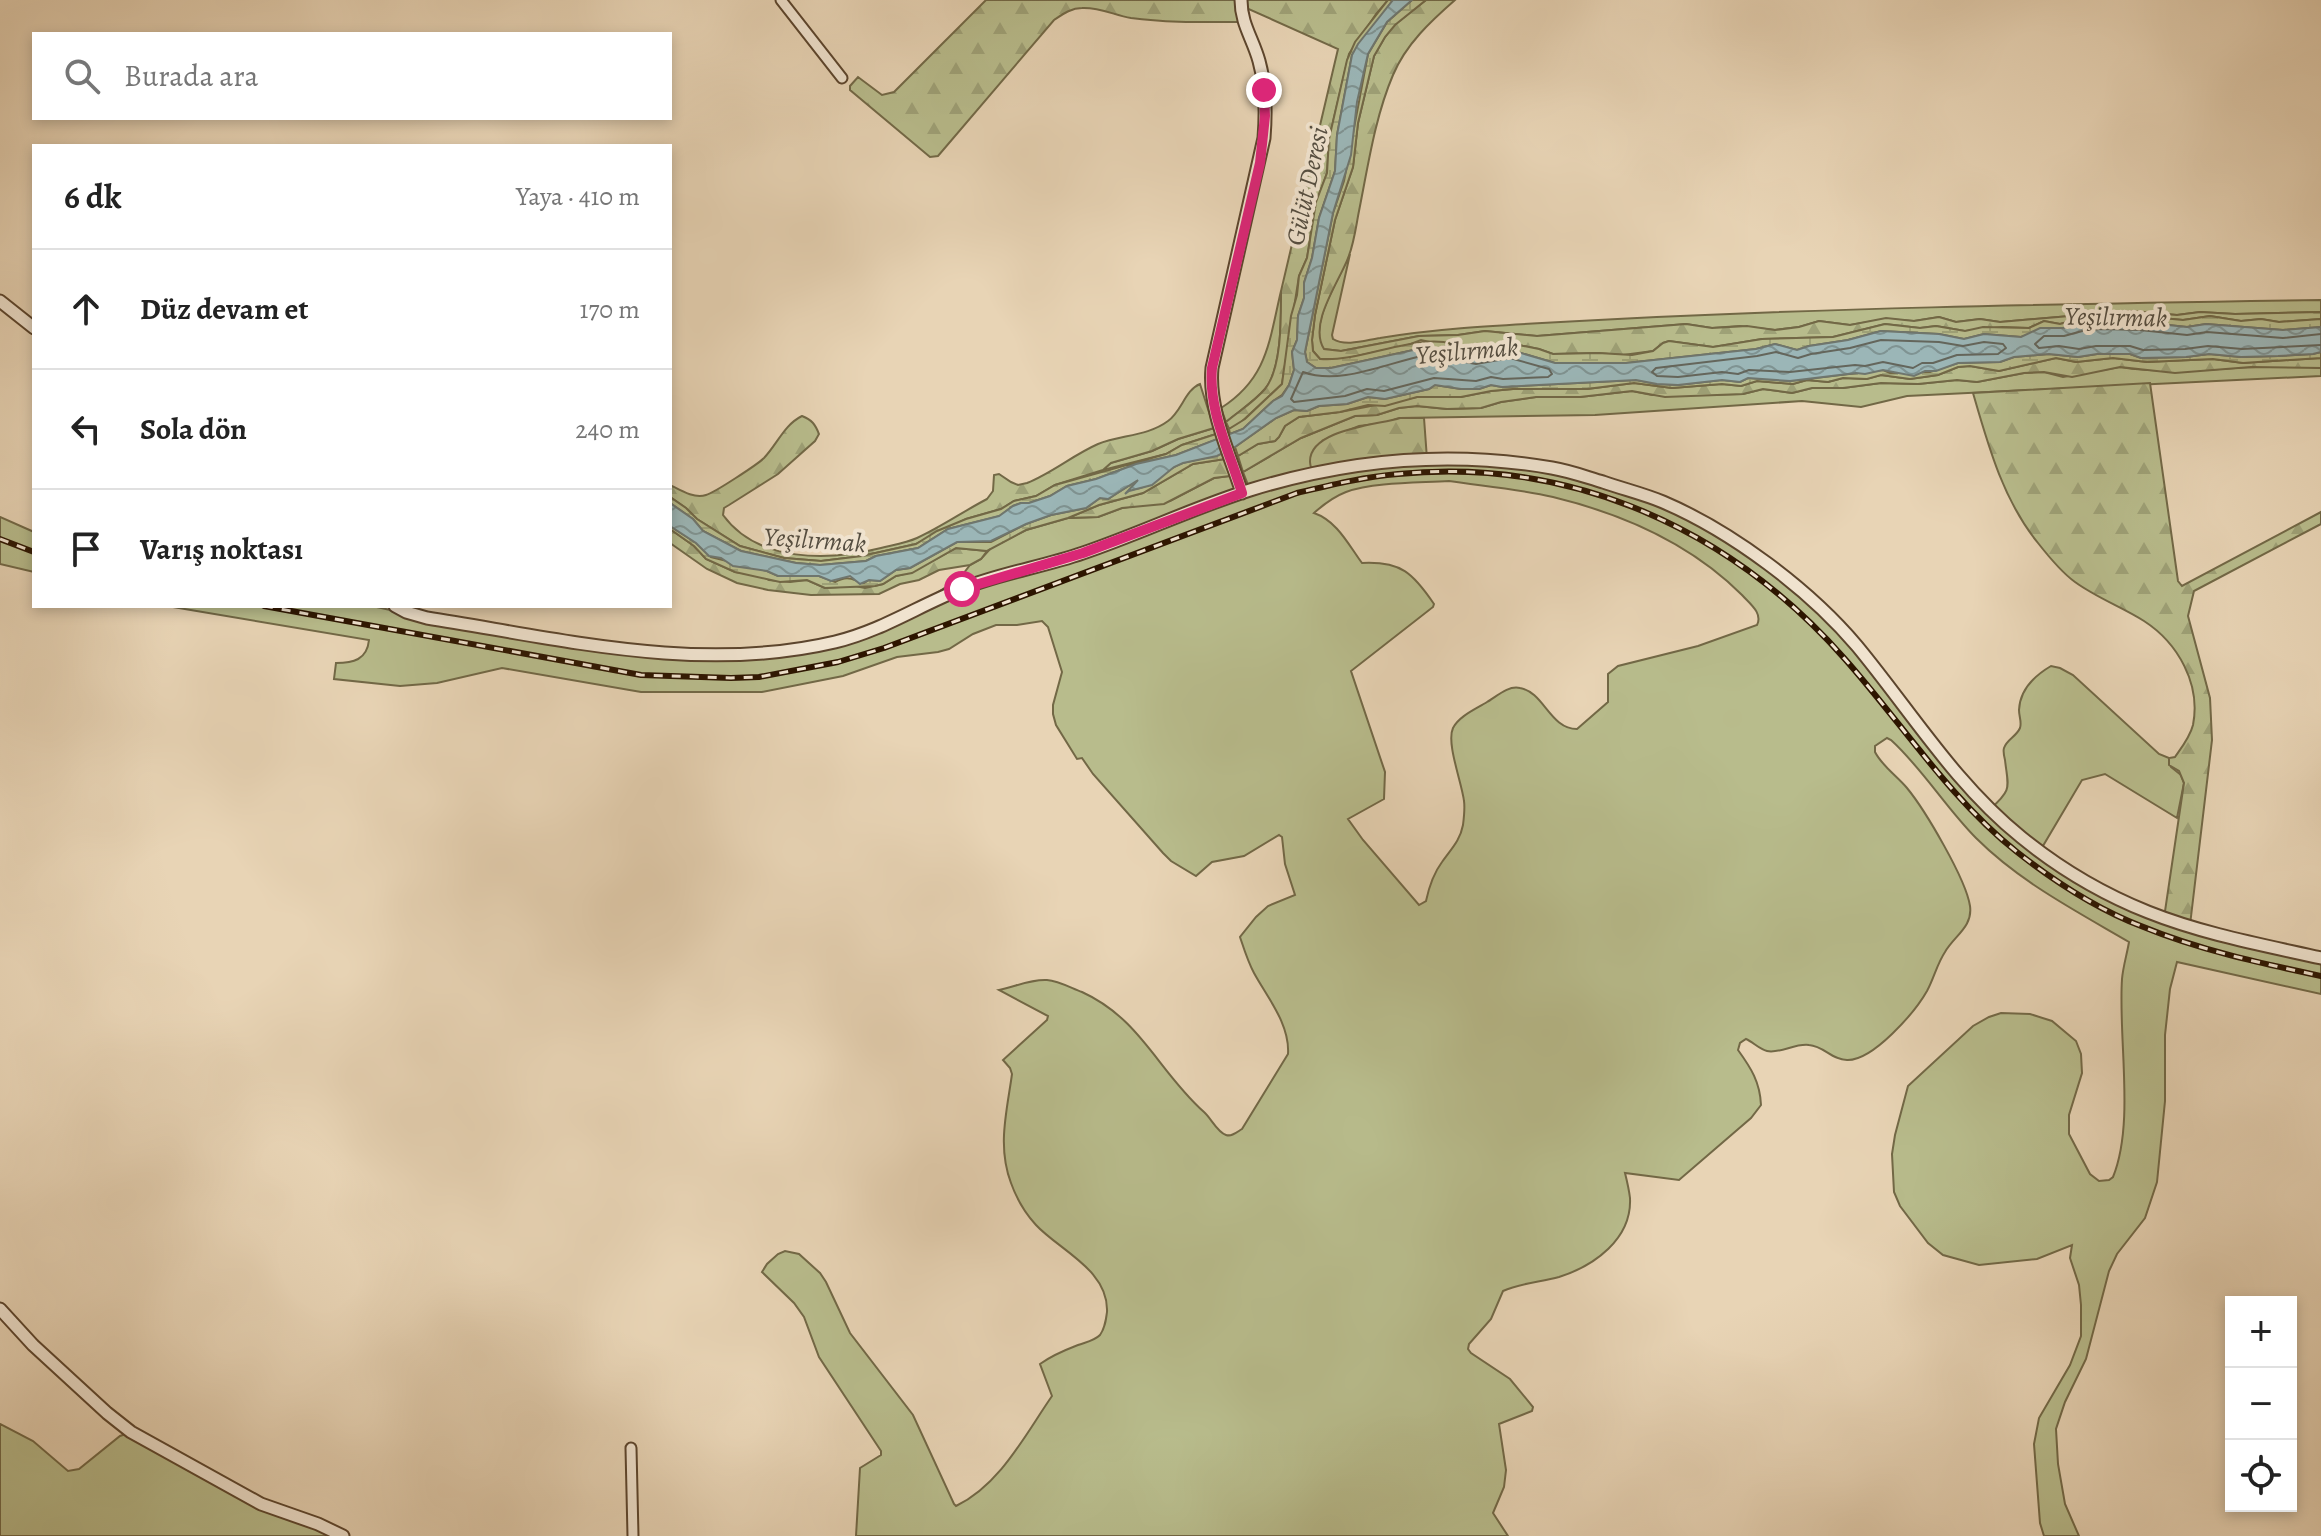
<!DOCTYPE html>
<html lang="tr">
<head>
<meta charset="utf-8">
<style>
	:root { --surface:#fff; --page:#f6f6f6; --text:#222; --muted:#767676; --line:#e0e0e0 }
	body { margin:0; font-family:Alegreya,serif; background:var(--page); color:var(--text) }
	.controls { position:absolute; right:24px; bottom:24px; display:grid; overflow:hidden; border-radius:0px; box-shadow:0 4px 12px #0003 }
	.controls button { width:72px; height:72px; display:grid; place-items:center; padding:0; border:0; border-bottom:2px solid var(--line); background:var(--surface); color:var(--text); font:40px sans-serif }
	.stop { position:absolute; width:24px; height:24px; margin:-18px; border:6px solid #db2777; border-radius:50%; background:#fff }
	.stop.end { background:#db2777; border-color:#fff; box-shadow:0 2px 8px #0008 }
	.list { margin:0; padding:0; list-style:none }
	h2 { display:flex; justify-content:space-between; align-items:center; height:104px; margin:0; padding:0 32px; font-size:34px }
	h2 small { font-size:26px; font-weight:400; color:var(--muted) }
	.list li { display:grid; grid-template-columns:52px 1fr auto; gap:24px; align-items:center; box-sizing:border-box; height:120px; padding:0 32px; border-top:2px solid var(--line) }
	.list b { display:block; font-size:30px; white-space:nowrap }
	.list em { font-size:26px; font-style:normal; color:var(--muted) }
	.icon { flex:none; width:44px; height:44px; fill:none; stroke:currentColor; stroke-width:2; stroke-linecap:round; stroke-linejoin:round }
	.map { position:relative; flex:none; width:2321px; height:1536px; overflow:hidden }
	.search { position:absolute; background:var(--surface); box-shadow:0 4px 12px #0003; left:32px; top:32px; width:640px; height:88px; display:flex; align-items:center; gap:20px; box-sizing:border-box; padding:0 28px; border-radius:0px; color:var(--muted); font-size:30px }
	.panel { position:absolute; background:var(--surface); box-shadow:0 4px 12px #0003; left:32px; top:144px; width:640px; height:464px; border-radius:0px }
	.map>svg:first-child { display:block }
	.green { fill:#b8bc8c; stroke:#726846; stroke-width:2; fill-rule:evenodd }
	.forest { fill:url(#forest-firs); stroke:#726846; stroke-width:2 }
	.wetland { fill:url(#wetland-marsh); stroke:#726846; stroke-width:2 }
	.water { fill:url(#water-waves); stroke:#6f766e; stroke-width:2 }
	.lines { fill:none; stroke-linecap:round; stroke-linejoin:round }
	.shore { stroke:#64665c; stroke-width:2 }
	.minor-casing { stroke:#5c452d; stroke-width:13 }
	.tertiary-casing { stroke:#5c452d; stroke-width:15 }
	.minor { stroke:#f0e3cf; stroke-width:9 }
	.tertiary { stroke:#f0e3cf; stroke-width:11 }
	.rail-casing { stroke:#2d1500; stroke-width:6 }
	.rail { stroke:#f0e3cf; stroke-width:3; stroke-dasharray:9; stroke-linecap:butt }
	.route { stroke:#db2777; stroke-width:10 }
	.labels { text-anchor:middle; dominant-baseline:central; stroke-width:8; stroke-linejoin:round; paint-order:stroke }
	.water-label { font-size:26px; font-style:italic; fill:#544d40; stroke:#f0e3cf }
</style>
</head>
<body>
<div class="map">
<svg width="2321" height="1536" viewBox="0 0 2321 1536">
	<defs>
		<pattern id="forest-firs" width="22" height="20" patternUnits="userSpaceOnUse" patternTransform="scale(2)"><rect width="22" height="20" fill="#b8bc8c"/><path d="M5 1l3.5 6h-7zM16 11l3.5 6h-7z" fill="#9ea177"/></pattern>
		<pattern id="wetland-marsh" width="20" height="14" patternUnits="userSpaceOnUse" patternTransform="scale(2)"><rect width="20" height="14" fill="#b8bc8c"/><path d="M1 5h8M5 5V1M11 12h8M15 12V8" fill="none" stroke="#9ea177"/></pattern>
		<pattern id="water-waves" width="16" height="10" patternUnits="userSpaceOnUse" patternTransform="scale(2)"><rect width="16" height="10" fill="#9bb6b7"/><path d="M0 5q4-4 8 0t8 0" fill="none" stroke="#7f9392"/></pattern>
	</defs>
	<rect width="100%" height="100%" fill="#e8d4b5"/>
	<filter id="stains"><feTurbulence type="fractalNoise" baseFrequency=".0025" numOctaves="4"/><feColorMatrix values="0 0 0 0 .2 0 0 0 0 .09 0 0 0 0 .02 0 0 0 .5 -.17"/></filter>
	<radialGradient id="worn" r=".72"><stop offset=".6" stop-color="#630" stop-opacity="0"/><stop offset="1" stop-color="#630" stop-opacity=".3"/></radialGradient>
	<path class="green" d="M1350 254 1332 335 1333 339C1346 347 1366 340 1380 338 1434 329 1488 326 1542 323 1802 308 2061 304 2321 300V312L2235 314 2200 312 2177 315 2128 311 2000 322 1980 319 1956 322 1939 317 1914 321 1886 319 1850 325 1819 321 1799 327 1775 330 1740 326 1712 328 1686 324 1537 336 1485 331 1458 335 1419 336 1341 351 1323 349C1308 323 1340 279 1350 254Z
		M1281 291C1281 318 1282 368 1265 389 1254 402 1239 411 1226 422L1221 408C1268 378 1269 341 1281 291Z
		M2120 367C2187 378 2254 361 2321 368V376L1907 396 1861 407 1802 401 1595 415 1400 418 1384 423 1359 426 1324 440 1397 459 1560 469 1692 516 1822 609 1990 809C2013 789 2008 787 2005 760 2004 756 2003 751 2004 748 2007 739 2016 737 2020 728 2022 722 2019 717 2019 710 2020 689 2034 676 2051 666L2060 668 2073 675 2159 754 2169 758 2171 767 2181 775 2184 783 2177 818 2105 774 2082 780 2040 851 2146 912 2321 958V994L2177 962 2170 989 2165 1035V1101L2157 1182 2145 1218 2117 1254 2109 1271 2086 1359 2065 1402 2056 1429 2058 1464 2065 1504 2079 1536H2044L2040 1523 2034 1444 2039 1418 2070 1365 2081 1336V1305L2079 1285 2070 1258 2072 1245 2037 1259 1979 1265 1943 1255 1928 1243 1900 1206 1894 1192 1892 1154 1895 1135 1908 1086 1973 1026 1989 1017 2001 1013 2030 1014 2052 1021 2076 1041 2081 1054 2082 1073 2069 1115V1134L2090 1174 2099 1181 2109 1180 2113 1177C2135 1123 2118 1039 2122 979 2123 967 2127 954 2129 942 2076 911 2020 882 1976 838 1946 808 1922 768 1891 740L1887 738 1875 746V752C1882 766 1897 776 1907 788 1925 810 1966 879 1970 906 1973 927 1954 936 1945 952 1937 964 1934 978 1927 991 1915 1012 1873 1061 1847 1060 1832 1060 1824 1046 1809 1045 1795 1043 1780 1054 1767 1051 1759 1049 1753 1042 1746 1039L1740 1043 1738 1050C1751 1068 1760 1082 1761 1105L1751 1118 1679 1180 1625 1173C1627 1181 1629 1190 1630 1198 1632 1239 1594 1266 1559 1277 1541 1282 1520 1283 1503 1291L1491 1319 1469 1344 1468 1349 1471 1353 1510 1379 1533 1407 1532 1411 1499 1424 1506 1470 1504 1487 1493 1513 1508 1536H856L860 1468 881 1455V1451L819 1357 804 1317 794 1303 762 1272 767 1264 778 1254 785 1251 799 1254 820 1273 826 1282 850 1333 913 1415 954 1504 956 1506C1000 1485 1025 1435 1052 1396L1040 1364C1051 1356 1065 1350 1078 1345 1086 1342 1094 1341 1100 1335 1105 1328 1106 1320 1107 1312 1109 1270 1059 1250 1036 1225 1025 1213 1016 1197 1011 1183 997 1146 1007 1111 1012 1074L1010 1068 1003 1060 1047 1020 1048 1016 999 990C1015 987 1030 979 1047 980 1059 981 1071 988 1082 992 1141 1019 1158 1071 1204 1112 1211 1118 1217 1132 1226 1135 1232 1137 1237 1132 1242 1129L1288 1054C1290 1024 1267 997 1254 973 1248 962 1244 949 1240 937L1256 917 1268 906 1295 895 1285 864 1282 837 1279 835 1244 856 1212 862 1196 876 1171 861 1163 853 1093 774 1082 758 1077 759 1056 725 1053 714V705L1062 672 1048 627 1042 621 1017 625H996L973 634 949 649 938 652 897 657 843 676 762 692H641L502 668 437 683 400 686 334 679 336 663C353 663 367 660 369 640L167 606H372L427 618 692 654 835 642 921 603 960 578 970 565 981 559 991 548 1026 530 1068 518 1098 517 1122 508 1170 501 1214 478 1230 476 1237 495 1250 490 1243 472 1301 438 1355 416 1377 415 1399 408 1417 406 1447 409 1481 408 1501 402 1536 397H1580L1632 391 1652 395H1699L1743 394 1763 389 1792 393 1812 388H1843L1881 383 1918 384 1957 380 1977 382 2024 373 2044 372 2063 377ZM1449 481C1483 486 1519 489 1553 497 1623 514 1691 544 1742 595 1750 604 1763 613 1757 625L1698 646 1618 666 1608 674V702L1577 729C1550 729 1544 692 1520 688 1508 685 1496 697 1487 702 1476 709 1459 716 1453 728 1446 743 1462 783 1464 801 1465 808 1464 817 1463 825 1460 841 1451 849 1442 862 1433 874 1429 887 1426 901L1419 905 1363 840 1348 819 1384 799 1385 772 1351 671 1433 607 1434 604C1413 573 1401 561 1362 563 1348 544 1337 521 1314 513 1324 504 1333 497 1346 492 1374 482 1419 483 1449 481Z
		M1214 428 1216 434 1182 445 1166 454 1103 470 1110 463 1152 451 1178 439Z
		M0 517 34 532V572L0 564Z
		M0 1424 33 1441 68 1471 79 1469 120 1436 131 1432 224 1485 343 1536H0Z"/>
	<path class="forest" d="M986 0H1388L1376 14 1349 54 1329 139 1327 173 1316 203 1307 258 1299 276 1282 384 1237 426 1229 429 1226 422C1239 411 1254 402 1265 389 1282 368 1281 318 1281 291L1338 49 1242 6 1243 22C1206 22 1168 23 1131 18 1114 15 1099 7 1082 8 1071 8 1063 14 1054 20L938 156 930 157 850 90V86L858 77 882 95 894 92Z
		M1426 0H1455C1431 21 1406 44 1393 75 1375 117 1368 166 1359 211 1356 226 1354 244 1348 258 1339 282 1308 324 1324 349L1341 351 1419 336 1458 335 1485 331 1537 336 1686 324 1712 328 1747 326 1775 330 1799 327 1819 321 1850 325 1886 318 1914 321 1939 317 1956 322 1980 319 2000 322 2128 311 2177 315 2200 312 2235 314 2321 312V319L2279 322 2261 319 2241 321 2210 316 2183 320 2130 315 2082 318 2060 324 2044 321 2029 328 2002 327 1965 331 1936 326 1920 328 1885 324 1833 337 1762 339 1713 347 1669 341 1663 343 1653 351 1623 355 1598 353 1553 354 1539 349 1509 343 1467 350 1421 340 1408 345 1343 359H1320L1313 351 1312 340 1315 315 1335 220 1353 167 1358 123 1374 56 1385 37 1394 25Z
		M2056 358 2076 362 2113 358 2147 362 2213 359 2243 363 2321 358V368L2251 367 2175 373 2120 367 2072 377 2044 372 2024 373 1977 382 1957 380 1918 384 1881 383 1843 388H1812L1792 393 1763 389 1743 394 1665 397 1632 391 1580 397H1536L1501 402 1481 408 1447 409 1417 406 1399 408 1377 415 1355 416 1301 438 1243 472 1238 456 1258 444 1275 441 1279 437 1285 426 1299 417 1340 412 1417 397H1461L1491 391 1513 389H1587L1634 383 1672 388 1722 384 1741 386 1757 381 1793 384 1807 380 1828 382 1843 378 1866 379 1881 375 1910 379 1938 375 1958 367 1970 366 1999 371Z
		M2150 383 2178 581 2182 586 2321 512V524L2194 591 2188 616 2210 698 2212 740 2190 925 2164 918 2184 783 2179 771 2169 765V758L2175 757C2182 747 2190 737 2193 725 2201 684 2178 643 2144 621 2122 607 2097 598 2075 582 2061 572 2049 557 2038 543 2003 500 1988 445 1973 393Z
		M1200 384 1214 428 1178 439 1152 451 1111 463 1103 470 1055 485 1036 496 1014 501 1001 509 966 519 916 544 862 556 821 561 784 558 740 546 697 519 686 508 670 497V485C680 490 694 499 706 495 714 493 758 464 764 458 778 443 784 425 802 416 812 420 815 424 819 434L815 441 778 474 729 505 724 508 723 515C758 563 829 561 881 548 893 545 906 543 917 538 941 527 964 511 987 499L993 491 994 475 999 474 1011 482 1018 485 1027 483C1052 473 1073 455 1098 444 1121 435 1148 436 1168 421 1182 411 1185 390 1200 384Z
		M1400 418H1424L1427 459 1313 474C1312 470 1310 466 1310 462 1309 429 1378 425 1400 418Z
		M1225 459 1230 476 1214 478 1164 504 1122 508 1098 517 1068 518 1099 505 1143 493 1193 464Z
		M670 529 694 546 706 559 735 572 762 576 769 580 790 582 807 580 825 588 855 586 865 588 883 584 896 576 912 572 956 548 987 551 981 559 970 565 939 570 919 580 900 584 879 594 811 595 768 590 737 583 707 569 670 543Z"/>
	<path class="wetland" d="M1388 0H1393L1352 55 1337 135 1335 171 1319 218 1312 258 1304 283V298L1298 316 1297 340 1292 352 1294 370 1289 385 1282 395 1273 401 1243 429 1230 434 1229 429 1245 419 1282 384 1291 316 1297 295 1299 276 1307 258 1316 202 1327 173 1329 139 1347 60 1355 42Z
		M1412 0H1426L1395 25 1385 37 1374 56 1358 123 1353 167 1335 220 1315 315 1312 340 1313 351 1320 359C1365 363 1429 325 1467 350L1509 343 1539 349 1553 354 1598 353 1632 355 1653 351 1663 343 1669 341 1713 347 1762 339 1833 337 1885 324 1920 328 1936 326 1965 331 1983 327 2029 328 2044 321 2060 324 2082 318 2130 315 2183 320 2210 316 2241 321 2261 319 2279 322 2321 319V327L2283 330 2206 324 2187 327 2140 322 2103 321 2084 323 2074 327 2034 333 2021 337 1984 334 1964 339 1939 334 1881 331 1848 340 1809 346 1797 350 1775 344 1756 349 1626 363H1555L1511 350 1476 356 1427 347 1331 368H1316L1307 362 1305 352 1333 213 1344 181 1368 54 1387 22Z
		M2321 352V358L2243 363 2213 359 2147 362 2113 358 2076 362 2056 358 1999 371 1970 366 1958 367 1938 375 1910 379 1881 375 1867 379 1843 378 1828 382 1807 380 1793 384 1757 381 1741 386 1722 384 1672 388 1634 383 1587 389H1513L1491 391 1461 397H1417L1385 406 1368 405 1340 412 1299 417 1285 426 1279 437 1275 441 1258 444 1238 456 1235 447 1276 418 1294 410 1307 411 1319 406 1347 404 1368 397 1385 399 1429 389 1435 385 1461 389H1479L1491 385 1502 387 1636 380 1657 384 1678 385 1722 380 1740 382 1748 378 1790 381 1883 370 1890 373 1930 372 1958 363 2000 362 2014 357 2049 354 2078 357 2097 354H2130L2141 358 2186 357 2209 354 2241 357 2278 356 2313 354Z
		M1216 434 1218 439 1176 455 1136 464 1096 479 1067 486 1050 496 1029 503H1021L1013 506 1000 516 948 529 918 548 876 556 866 561 820 565 796 563 741 551 703 531 693 519 670 503V497L686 508 697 519 740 546 784 558 821 561 862 556 916 544 937 531 966 519 1001 509 1014 501 1036 496 1055 485 1166 454 1182 445Z
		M1222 453 1225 459 1193 464 1143 493 1099 505 1068 518 1026 530 987 551 956 548 912 573 896 576 883 584 875 586 825 588 807 580 780 582 735 572 706 559 694 546 670 529V526L696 543 711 557 767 571 778 576H819L835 582C848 575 851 579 864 583L869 580 880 581 896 570 910 568 957 542H991L1026 524 1051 515 1086 508 1100 498 1108 499 1144 476 1130 490C1156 487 1159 473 1180 464 1193 459 1209 459 1222 453Z"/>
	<path class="water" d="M1393 0H1412L1387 22 1368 54 1357 102 1351 155 1333 213 1305 352 1307 362 1316 368H1331L1427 347 1476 356 1511 350 1555 363H1626L1756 349 1775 344 1797 350 1809 346 1848 340 1881 331 1939 334 1964 339 1984 334 2021 337 2040 328H2062L2074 327 2084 323 2103 321 2140 322 2187 327 2206 324 2283 330 2321 327V352L2313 354 2278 356 2241 357 2209 354 2186 357 2141 358 2130 354H2097L2078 357 2049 354 2014 357 2000 362 1958 363 1936 371H1925L1914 376 1883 370 1865 374 1856 373 1790 381 1748 378 1740 382 1722 380 1678 385 1657 384 1636 380 1502 387 1491 385 1479 389H1461L1435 385 1429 389 1385 399 1368 397 1347 404 1319 406 1307 411 1294 410 1276 418 1235 447 1217 456 1183 463 1174 467 1152 485 1129 491 1125 494 1138 480 1108 499 1100 498 1086 508 1051 515 1026 524 991 541 957 542 910 568 896 570 880 581 869 580 860 584 850 576 831 581 819 576H778L767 571 733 566 721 558 709 556 696 543 670 526V503L693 519 703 531 741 551 796 563 820 565 866 561 876 556 918 548 948 529 999 516 1013 506 1021 503H1029L1050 496 1067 486 1096 479 1136 464 1176 455 1243 429 1273 401 1282 396 1289 385 1294 370 1292 352 1297 340 1298 316 1304 298V283L1312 258 1319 218 1335 171 1337 135 1352 55 1358 44Z"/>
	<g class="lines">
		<path class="shore" d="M2321 334 2283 338 2207 332 2187 335 2140 330 2103 329 2086 330 2064 336H2044L2035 344 2039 348 2059 346 2079 349 2096 346H2130L2143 350 2185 349 2208 346 2242 349 2321 345
			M1881 340 1939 342 1963 346 1984 342 2003 344 2006 348 1998 354 1957 355 1933 363H1922L1913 368 1883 362 1865 366 1855 365 1790 372 1749 370 1738 374 1722 372 1678 377 1657 376 1652 372 1656 368 1757 356 1776 352 1798 358 1811 354 1850 348Z
			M1427 355 1476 364 1510 358 1549 369 1552 374 1548 377 1503 379 1491 377 1476 381 1434 378 1384 391 1367 389 1345 396 1294 402 1291 399 1303 372C1341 386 1388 362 1427 355Z"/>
		<g class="minor-casing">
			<path id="minor" d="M781 0 842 78
				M631 1448 633 1536"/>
		</g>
		<g class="tertiary-casing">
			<path id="tertiary" d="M1241 0C1241 24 1253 39 1259 61 1266 86 1266 113 1264 138L1212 368C1208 410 1230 454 1242 493
				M0 301 34 328
				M395 606 406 612 427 618C561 639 700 674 835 642 881 631 918 606 961 589 1000 573 1043 567 1083 553 1139 534 1193 508 1250 490 1350 459 1449 450 1552 468 1570 471 1586 477 1603 482 1623 489 1644 494 1663 502 1731 531 1809 589 1857 646 1910 710 1955 784 2021 837 2059 868 2103 894 2148 912 2203 934 2263 945 2321 958
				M0 1309 33 1345 107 1413 131 1432 261 1504 318 1524 343 1536"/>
		</g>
		<use href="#minor" class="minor"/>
		<use href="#tertiary" class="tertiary"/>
		<g class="rail-casing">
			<path id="rail" d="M0 539 34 552
				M264 606 641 675 731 678 759 677 838 662 884 648 1297 493C1331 485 1363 477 1398 474 1571 457 1730 529 1844 658 1901 722 1949 798 2017 852 2054 881 2097 909 2141 926 2199 950 2260 963 2321 976"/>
		</g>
		<use href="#rail" class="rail"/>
	</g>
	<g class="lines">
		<path class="route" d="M962 589 1083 553 1242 493C1230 453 1208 410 1212 368L1260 163 1265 116 1264 90"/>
	</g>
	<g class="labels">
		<g class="water-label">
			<text transform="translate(1307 186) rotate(-78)">Gülüt Deresi</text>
			<text transform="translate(2116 317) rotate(1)">Yeşilırmak</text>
			<text transform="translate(1467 351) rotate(-5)">Yeşilırmak</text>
			<text transform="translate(815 540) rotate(4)">Yeşilırmak</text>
		</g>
	</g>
	<rect width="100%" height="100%" filter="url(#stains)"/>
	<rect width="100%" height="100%" fill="url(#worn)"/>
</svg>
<div class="controls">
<button>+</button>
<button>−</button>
<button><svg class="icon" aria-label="locate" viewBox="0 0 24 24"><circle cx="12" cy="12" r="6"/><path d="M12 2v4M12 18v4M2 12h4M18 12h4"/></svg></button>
</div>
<div class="stop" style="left:962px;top:589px"></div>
<div class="stop end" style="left:1264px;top:90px"></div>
<div class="search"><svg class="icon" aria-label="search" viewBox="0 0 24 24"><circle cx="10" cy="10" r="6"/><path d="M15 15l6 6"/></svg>Burada ara</div>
<section class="panel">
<h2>6 dk<small>Yaya · 410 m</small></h2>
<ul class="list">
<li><svg class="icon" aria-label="ahead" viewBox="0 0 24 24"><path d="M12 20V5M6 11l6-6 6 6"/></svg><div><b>Düz devam et</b></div><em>170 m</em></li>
<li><svg class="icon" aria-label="left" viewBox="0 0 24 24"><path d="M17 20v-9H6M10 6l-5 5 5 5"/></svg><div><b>Sola dön</b></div><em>240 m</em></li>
<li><svg class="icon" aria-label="arrive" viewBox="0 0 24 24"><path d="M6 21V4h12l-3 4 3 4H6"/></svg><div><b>Varış noktası</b></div></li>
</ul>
</section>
</div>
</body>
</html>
